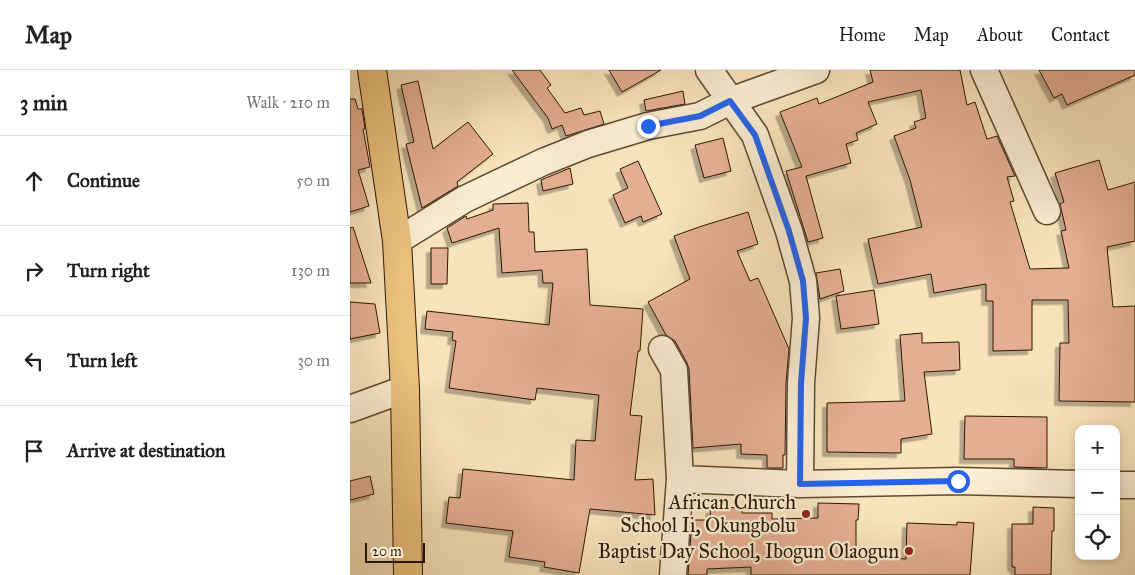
<!DOCTYPE html>
<html lang="en">
<head>
<meta charset="utf-8">
<style>
	:root { --surface:#fff; --page:#f6f6f6; --text:#202124; --muted:#757577; --line:#e0e0e0 }
	body { margin:0; font-family:"IM FELL Great Primer",serif; background:var(--page); color:var(--text) }
	.controls { position:absolute; right:15px; bottom:15px; display:grid; overflow:hidden; border-radius:10px; box-shadow:0 2px 8px #0003 }
	.controls button { width:45px; height:45px; display:grid; place-items:center; padding:0; border:0; border-bottom:1px solid var(--line); background:var(--surface); color:var(--text); font:25px sans-serif }
	.scale { position:absolute; left:15px; bottom:12px; width:60px; box-sizing:border-box; padding-left:5px; border:2px solid #2b1702; border-top:0; font-size:14px; line-height:18px; white-space:nowrap; color:#2b1702; -webkit-text-stroke:4px #faedd3; paint-order:stroke }
	.stop { position:absolute; width:15px; height:15px; margin:-11px; border:4px solid #2563eb; border-radius:50%; background:#fff }
	.stop.end { background:#2563eb; border-color:#fff; box-shadow:0 1px 5px #0008 }
	.list { margin:0; padding:0; list-style:none }
	h2 { display:flex; justify-content:space-between; align-items:center; height:65px; margin:0; padding:0 20px; font-size:21px }
	h2 small { font-size:16px; font-weight:400; color:var(--muted) }
	.list li { display:grid; grid-template-columns:32px 1fr auto; gap:15px; align-items:center; box-sizing:border-box; height:90px; padding:0 20px; border-top:1px solid var(--line) }
	.list b { display:block; font-size:19px; white-space:nowrap }
	.list em { font-size:16px; font-style:normal; color:var(--muted) }
	.icon { flex:none; width:28px; height:28px; fill:none; stroke:currentColor; stroke-width:2; stroke-linecap:round; stroke-linejoin:round }
	.map { position:relative; flex:none; width:785px; height:505px; overflow:hidden }
	header { display:flex; align-items:center; gap:30px; box-sizing:border-box; height:70px; padding:0 25px; background:var(--surface); border-bottom:1px solid var(--line) }
	header strong { font-size:24px }
	nav { display:flex; gap:28px; margin-inline-start:auto; font-size:18px }
	main { display:flex }
	aside { flex:1; background:var(--surface) }
	.map>svg:first-child { display:block }
	.building { fill:#e4ae92; stroke:#2b1702; filter:url(#shadow) }
	.lines { fill:none; stroke-linecap:round; stroke-linejoin:round }
	.minor-casing { stroke:#5e4a30; stroke-width:29 }
	.major-casing { stroke:#2b1702; stroke-width:30 }
	.minor { stroke:#faedd3; stroke-width:26 }
	.major { stroke:#ecc27e; stroke-width:28 }
	.route { stroke:#2563eb; stroke-width:6 }
	.poi-dot { fill:#8f2418; stroke:#faedd3; stroke-width:2 }
	.labels { text-anchor:middle; dominant-baseline:central; stroke-width:4.5; stroke-linejoin:round; paint-order:stroke }
	.poi-label { font-size:20px; fill:#2b1702; stroke:#faedd3; text-anchor:end }
</style>
</head>
<body>
<header>
<strong>Map</strong>
<nav><a>Home</a><a>Map</a><a>About</a><a>Contact</a></nav>
</header>
<main>
<aside>
<h2>3 min<small>Walk · 210 m</small></h2>
<ul class="list">
<li><svg class="icon" aria-label="ahead" viewBox="0 0 24 24"><path d="M12 20V5M6 11l6-6 6 6"/></svg><div><b>Continue</b></div><em>50 m</em></li>
<li><svg class="icon" aria-label="right" viewBox="0 0 24 24"><path d="M7 20v-9h11M14 6l5 5-5 5"/></svg><div><b>Turn right</b></div><em>130 m</em></li>
<li><svg class="icon" aria-label="left" viewBox="0 0 24 24"><path d="M17 20v-9H6M10 6l-5 5 5 5"/></svg><div><b>Turn left</b></div><em>30 m</em></li>
<li><svg class="icon" aria-label="arrive" viewBox="0 0 24 24"><path d="M6 21V4h12l-3 4 3 4H6"/></svg><div><b>Arrive at destination</b></div></li>
</ul>
</aside>
<div class="map">
<svg width="785" height="505" viewBox="0 0 785 505">
	<defs>
		<filter id="shadow"><feDropShadow dx="-4.5" dy="4.5" stdDeviation="0" flood-color="#0004"/></filter>
	</defs>
	<rect width="100%" height="100%" fill="#f8e3bb"/>
	<filter id="stains"><feTurbulence type="fractalNoise" baseFrequency=".004" numOctaves="4"/><feColorMatrix values="0 0 0 0 .2 0 0 0 0 .09 0 0 0 0 .02 0 0 0 .5 -.17"/></filter>
	<radialGradient id="worn" r=".72"><stop offset=".6" stop-color="#630" stop-opacity="0"/><stop offset="1" stop-color="#630" stop-opacity=".3"/></radialGradient>
	<path class="building" d="M162 0H190L201 15 197 18 215 43 231 38 234 45 250 41 254 54 216 66 212 55 202 59 198 48Z
		M259 0H311L272 22Z
		M520 0H610L617 35 625 32 637 69 647 66 665 106 657 107 664 131 660 132 680 199 719 198 711 161 716 160 710 134 714 132 705 103 749 90 758 120 785 112V171L757 177 763 237 785 236V332L709 331 710 273H719L718 230H682V280L643 281V231H636V214L584 223 581 204 528 214 518 169 572 157 560 110 544 66 566 58 564 52 576 48 571 20 518 32 527 54 506 63 508 70 496 74 501 93 456 106 473 168 458 172 436 101 452 97 430 42 467 28 469 34 523 12Z
		M689 0H785V5L717 35 712 24 704 28Z
		M68 11 83 79 118 52 143 84 107 112 108 116 72 138 56 74 64 72 51 15Z
		M333 21 335 34 296 41 294 30Z
		M0 29H5L8 39H12L15 59H13L20 97 8 100 19 136 0 142Z
		M373 68 381 101 354 108 345 75Z
		M288 91 312 144 293 152 291 146 275 153 263 125 278 118 270 99Z
		M220 98 223 114 193 121 191 110Z
		M178 133 179 162H184L185 182 237 179 240 235 293 239 290 281H288L280 345 292 346 285 410 303 409 305 445 240 439 229 503 194 497 195 492 159 487 163 461 96 453 99 427 110 428 113 399 224 410 226 370 245 371 249 325 187 318 185 330 99 318 106 271 102 270 103 262 75 259 77 241 199 255 203 213H193L192 200 152 203 149 158 102 173 97 158 116 146 117 149 143 140V134Z
		M398 142 408 174 387 181 400 211 408 208 439 279 436 313 435 385H433V398H417V385L391 384V374L343 378 339 299 337 293 325 271 316 265 298 232 340 209 324 166 352 156Z
		M3 157 21 213H0V158Z
		M81 178H98L97 214H81Z
		M490 199 494 221 470 229 466 203Z
		M524 220 529 254 491 259 486 226Z
		M0 232 25 234 30 263 0 269Z
		M572 263V273L609 272 610 300 574 302 582 364 551 369V383L477 382V333L555 331 550 265Z
		M615 346 697 347V398L664 397V389H614Z
		M20 406 24 424 0 430V411Z
		M468 433 509 434 508 450H506V486L556 489 557 453 607 455V452L624 453 620 505H401V497L357 499V505H338L342 450H361L360 439 392 437V443H422V449L468 448Z
		M683 437 704 438V461H702L701 505H665V497H662V454H683Z"/>
	<g class="lines">
		<g class="minor-casing">
			<path id="minor" d="M359 0 405 65 439 161 453 211 456 248 451 313 450 414
				M634 0 697 141
				M47 171 115 129 193 92 238 74 298 56 350 46 380 31 466 0
				M312 279 324 300 330 409 323 505
				M0 339 55 319
				M330 409 450 414 608 411 729 414
				M766 415H785"/>
		</g>
		<g class="major-casing">
			<path id="major" d="M22 0 47 171 55 319 58 505"/>
		</g>
		<use href="#minor" class="minor"/>
		<use href="#major" class="major"/>
	</g>
	<g class="lines">
		<path class="route" d="M298 56 350 46 380 31 405 65 439 161 453 211 456 248 451 313 450 414 608 411"/>
	</g>
	<g class="poi-dot">
		<circle cx="456" cy="444" r="5"/>
		<circle cx="559" cy="481" r="5"/>
	</g>
	<g class="labels">
		<g class="poi-label">
			<text x="446" y="432">African Church<tspan x="446" dy="23">School Ii, Okungbolu</tspan></text>
			<text x="549" y="481">Baptist Day School, Ibogun Olaogun</text>
		</g>
	</g>
	<rect width="100%" height="100%" filter="url(#stains)"/>
	<rect width="100%" height="100%" fill="url(#worn)"/>
</svg>
<div class="controls">
<button>+</button>
<button>−</button>
<button><svg class="icon" aria-label="locate" viewBox="0 0 24 24"><circle cx="12" cy="12" r="6"/><path d="M12 2v4M12 18v4M2 12h4M18 12h4"/></svg></button>
</div>
<div class="scale">20 m</div>
<div class="stop" style="left:608px;top:411px"></div>
<div class="stop end" style="left:298px;top:56px"></div>
</div>
</main>
</body>
</html>
